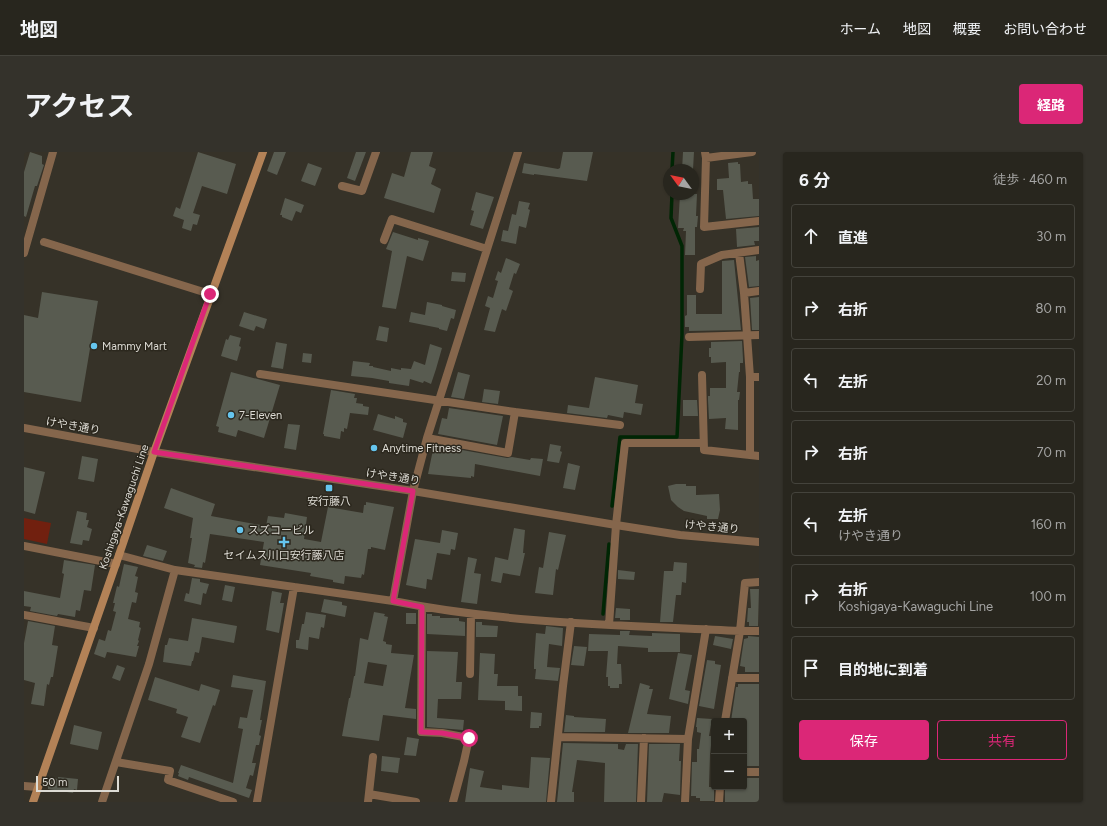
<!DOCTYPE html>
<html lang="ja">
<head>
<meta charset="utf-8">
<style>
	:root { --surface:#28261e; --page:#34322b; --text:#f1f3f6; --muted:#a5a5a4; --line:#44433c; --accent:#db2777 }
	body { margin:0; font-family:Figtree,"Noto Sans JP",sans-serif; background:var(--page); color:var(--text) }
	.controls { position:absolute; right:12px; bottom:12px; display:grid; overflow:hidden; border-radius:4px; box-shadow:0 1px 3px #0004 }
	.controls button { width:36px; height:36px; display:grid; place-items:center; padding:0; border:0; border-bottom:1px solid var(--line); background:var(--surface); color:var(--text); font:20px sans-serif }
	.compass { position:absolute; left:639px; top:12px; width:36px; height:36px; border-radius:50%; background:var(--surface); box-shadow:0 1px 3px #0004; rotate:303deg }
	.scale { position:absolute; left:12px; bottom:10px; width:83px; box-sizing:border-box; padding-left:4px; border:2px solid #dddbd4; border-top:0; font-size:11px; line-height:14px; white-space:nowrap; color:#dddbd4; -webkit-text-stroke:3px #2c281e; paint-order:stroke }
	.stop { position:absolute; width:12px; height:12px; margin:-9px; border:3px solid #db2777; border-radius:50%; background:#fff }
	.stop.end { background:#db2777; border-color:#fff; box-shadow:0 1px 4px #0008 }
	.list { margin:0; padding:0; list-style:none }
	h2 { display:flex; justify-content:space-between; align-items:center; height:52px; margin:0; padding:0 16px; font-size:17px }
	h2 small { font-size:13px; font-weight:400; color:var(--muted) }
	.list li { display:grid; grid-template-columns:26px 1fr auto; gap:12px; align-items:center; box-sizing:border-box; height:64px; margin:0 8px 8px; padding:0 8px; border:1px solid var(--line); border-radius:4px }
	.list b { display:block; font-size:15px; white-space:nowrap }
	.list p { margin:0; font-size:13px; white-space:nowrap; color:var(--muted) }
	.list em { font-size:13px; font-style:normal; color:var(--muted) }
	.actions { display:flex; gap:8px; padding:12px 16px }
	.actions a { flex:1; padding:9px 0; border:1px solid var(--accent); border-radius:4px; text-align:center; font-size:14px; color:var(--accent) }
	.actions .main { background:var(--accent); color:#fff }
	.icon { flex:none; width:22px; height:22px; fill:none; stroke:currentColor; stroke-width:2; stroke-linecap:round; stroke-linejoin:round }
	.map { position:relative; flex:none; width:735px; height:650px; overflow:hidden; border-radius:4px }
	header { display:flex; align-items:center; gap:24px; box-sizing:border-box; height:56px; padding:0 20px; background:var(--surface); border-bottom:1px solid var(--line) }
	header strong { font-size:19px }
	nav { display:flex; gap:22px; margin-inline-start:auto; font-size:14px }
	.intro { display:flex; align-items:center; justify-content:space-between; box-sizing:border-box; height:96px; padding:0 24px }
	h1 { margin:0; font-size:28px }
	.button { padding:10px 18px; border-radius:4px; background:var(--accent); color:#fff; font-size:14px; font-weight:700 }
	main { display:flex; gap:24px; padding:0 24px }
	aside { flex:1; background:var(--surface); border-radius:4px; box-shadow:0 1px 3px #0004 }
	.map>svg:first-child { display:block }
	.green { fill:#71200f }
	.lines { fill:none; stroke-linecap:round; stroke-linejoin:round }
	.stream { stroke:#002604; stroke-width:3.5 }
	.building { fill:#585b50; fill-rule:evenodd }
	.minor { stroke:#85664c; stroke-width:8 }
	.tertiary { stroke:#85664c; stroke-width:8 }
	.secondary { stroke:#b38257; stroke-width:8 }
	.route { stroke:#db2777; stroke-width:5 }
	.poi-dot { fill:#65c5ee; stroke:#2c281e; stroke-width:1.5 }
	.labels { text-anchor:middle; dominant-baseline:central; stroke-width:3; stroke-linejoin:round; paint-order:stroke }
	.poi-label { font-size:11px; fill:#dddbd4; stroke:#2c281e; text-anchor:start }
	.street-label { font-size:11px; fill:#dddbd4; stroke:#2c281e }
</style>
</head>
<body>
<header>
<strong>地図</strong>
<nav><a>ホーム</a><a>地図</a><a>概要</a><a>お問い合わせ</a></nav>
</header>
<div class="intro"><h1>アクセス</h1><a class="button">経路</a></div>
<main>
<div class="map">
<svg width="735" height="650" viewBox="0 0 735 650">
	<rect width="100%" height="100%" fill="#363228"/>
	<path class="green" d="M0 366 27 371 23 392 0 387Z"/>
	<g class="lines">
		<path class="stream" d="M648 18 649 0
			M588 354 596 285H653L658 183V94L647 66 648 42
			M579 462 585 392"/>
	</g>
	<path class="building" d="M6 0 18 4V12L20 13 13 34H11L2 65 0 64V20Z
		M174 0 212 12 203 42 178 34 169 61 176 63 173 73 169 72 167 79 158 76 160 68 149 64 152 55 156 57Z
		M250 0H262L253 23 243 19Z
		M332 0H342L331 29 323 26Z
		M387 0H409L405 14 412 17 407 32 417 37 410 61 360 46 368 21 380 25Z
		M539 0H569L563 29 510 22V23L498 21 500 11 534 17 536 16Z
		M659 0H670L669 18H658Z
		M714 10V12H716L717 30 724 29V32H728L729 47H735V64L702 67 699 38H693V27L705 26 704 11Z
		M284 11 298 16 291 34 277 29Z
		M452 40 470 45 459 77 446 73 450 59 447 58Z
		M656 42H673L672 64H674L673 75H671V103H661L662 79H659L660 76H654Z
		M261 46 280 53 277 61 272 59 268 69 258 65V63H256Z
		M495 49 506 51 504 57 506 58 502 76 495 74 492 92 477 89 479 78 484 79 488 62 492 63Z
		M735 75V89H730L731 93 713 95 712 77Z
		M369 80 394 88V86L405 89 399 109 383 104 372 157 358 155 368 99 362 97Z
		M732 104V109L735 108V134L725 135 721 105Z
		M482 106 496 112 492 122 490 121 485 137 489 139 482 159 478 157 471 180 460 178 466 156 461 154 464 144 469 146 474 129 471 128 474 119 477 121Z
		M710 108 717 178 665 179V175H661V164L663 163V143H672V162H698V109Z
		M428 120 442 121 441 130 427 129Z
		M18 140 74 149 57 250 0 240V163L14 166Z
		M735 145V178H728L726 146Z
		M403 150 418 153V154L432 158 430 167 427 166 423 179 415 177V176L385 170 387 160 401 163Z
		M220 160 243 167 240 177 232 174 230 179 215 174Z
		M355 174 365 176 363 190 352 188Z
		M206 183 217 186 215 194 217 195 213 209 197 204 202 187 204 188Z
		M718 189 719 207V211H716V220H715L713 240H716L715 248H714V278L701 277 702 266 685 267 684 248V244H686V236H702V210L687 211V205H685V196H687V190Z
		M252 190 263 192 259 217 247 215Z
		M406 192 418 196 412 217 407 232 400 229 399 231 386 227 385 234 365 231V229L348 226 327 224 329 209 346 211 345 214H349V215L367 219V216L377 218V216L387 217 390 209 401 213Z
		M279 201 288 202 287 211 278 210Z
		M207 220 256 233 240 286 214 278 212 285 194 280 195 275 192 274Z
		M434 220 446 223 440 247 427 245Z
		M571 225 614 233 611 251 619 252 617 263 600 260 599 266 584 263 583 266 543 261 544 253 565 256Z
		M460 237 476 239 474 252 458 250Z
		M307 238 331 242 330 246H333L332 251 339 252V254L345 255 344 263 326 261 323 277 320 276V280L317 279 316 287 300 284V282H299Z
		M659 248H673L674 264H659Z
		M425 256 479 264 473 293 414 282 418 266 423 267Z
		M354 262 371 267V264L379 267V270L383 271 379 286 349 278Z
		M264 272 276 273 272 298 260 296Z
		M526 292 537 294 536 299 538 300 535 311 523 309Z
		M410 293 483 306 488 305 506 308 507 306 519 307 516 324 451 312 450 325 447 324V326L404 322Z
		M58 304 74 307 70 330 54 327Z
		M544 311 556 314 551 338 539 336Z
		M0 315 21 320 11 362 0 359Z
		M652 332H662V334H672V343L695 342 696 358 694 367H683V364L660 359 654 355 647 348 644 334Z
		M147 336 191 352 187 364 242 374 244 364 260 366 261 361 283 365 280 387 297 390 304 355 339 361 340 353H342V350L370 355 361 398 347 395V397H344L340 423 338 422 337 426 321 424 320 432 309 430V428L286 424 287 421 236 413 240 390 186 382 181 411 179 410 178 416 170 415 171 413 164 411 168 386H166L169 366 140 356Z
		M53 359 63 361 62 368H65L63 375 68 377 65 389 59 388 58 393 46 391Z
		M490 376 501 378 499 401H501L496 424 479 421 477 431 467 429 471 405 484 408Z
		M418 378 434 381 431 398 427 397 426 403 413 401 408 428 403 427 402 437 382 433 391 387 416 391Z
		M525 380 542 383 534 418 532 417 529 443 511 441 515 415 519 416Z
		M123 393 143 399 139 409 119 404Z
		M444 405 453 407 450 421 457 422 453 452 437 450Z
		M40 408 71 413 67 439 60 438 56 459 52 458 51 465 34 462 33 464 6 459 7 455 0 454V439L36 446 40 422 38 421Z
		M650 410 663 411 662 431 658 430 657 443H652L649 470H636L640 419H649Z
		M100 412 114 415 111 424 114 425 111 440 114 441 112 451 108 450 104 467 116 470 115 475 117 476 114 488 115 489 113 494H115L112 505 83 500 81 506 70 502 75 487 81 489 84 478 87 479 92 460 89 459 91 451H89L93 434 95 435Z
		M594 418 611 420 610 428 594 427Z
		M168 426 176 427V430L185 432 182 442 179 441 177 453 160 449 162 441 165 442Z
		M201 433 211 435 208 450 198 448Z
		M726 437H735L734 474H725V470H723L724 456H727Z
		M248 439 258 441 256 451H260L255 481 242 478Z
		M300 447 318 450V453L323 454 321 465 297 460Z
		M592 456 606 457V468H596V466H591Z
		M282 460 302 463 300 476 297 475 295 487 285 485 284 498 272 496V488H275L278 472H280Z
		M350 460 361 462 360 464 364 465 359 489 362 490V492L368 493 367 501 390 503 381 556 392 557V567L359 563 355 589 318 584 325 546H326L330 524H331L336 486 344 488ZM344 510 363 513 359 534 340 531Z
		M382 461H392V472H382Z
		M403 462H408V464H416V466H435V469L441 470V484L403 482Z
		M168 466 213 474 210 491 178 485 175 501 171 500 169 509H168L167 514 139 510 141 493H143L145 486 164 489Z
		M4 469 31 474 28 493 34 494 29 525H27L25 533 23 532 20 554 7 552 11 531 0 528V491Z
		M452 470H458V473L474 474 473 485H452Z
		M522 474 539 476 538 494 525 492 523 515 536 516 534 529 511 527 512 517H510V510L512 481 521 482Z
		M596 479H606L605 483 628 484V481L656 482V500H624V496L594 494 593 512H597L598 532H595V536H586V534H584V525H582L584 499H564L565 482 596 483Z
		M691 484 709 487 707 497 689 493Z
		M724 484 735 485V520H721V515L716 514 720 487 724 486Z
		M550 494 563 495 560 514 547 513Z
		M403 499 434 500 432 530H438L437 547H414L413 566 440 568 439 578 403 575Z
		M456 501 471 502 470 522H474L473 534H494V544H498V559L481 558V549L454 548Z
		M654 501 668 503 661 538 666 539 664 552 645 547Z
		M683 508 691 509V512L697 513 690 557 675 554Z
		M93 513 101 516 96 529 88 526Z
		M209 523 242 529 236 568H238L235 583 237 584 235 593H232L228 611H232L229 624 226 623 222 636 228 638 225 646 165 625 164 628 154 624 155 621H154L157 613 209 631 219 577 214 576 216 565 223 566 229 538 207 535Z
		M131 525 175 539 177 532 196 538 191 554 189 553 176 591 157 585 164 565 152 561 153 557 124 548Z
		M616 531 626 534 625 537H629L623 562 647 564 645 581H604Z
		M714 532H735V614H720V569H707L712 535H714Z
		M507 560 518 561 517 574H515V576H506Z
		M542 563 550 564V565L582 567 581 580H540Z
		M673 566 688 567 685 584H688L686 603 685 635H690V649H676V646H672V644H667L668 610H673V597H675L677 581 673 580V575H672Z
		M50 573 78 580 74 598 46 592Z
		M383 585 395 587 392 604 380 603Z
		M539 591 594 592V597L600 598 602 592H614L612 650H580L581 611 553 608 548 640H550V650H533Z
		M625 592H656L655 609H657L656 643 640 641 638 650H623Z
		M358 604 376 606 374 621 357 619Z
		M507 605 526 606 522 650H441L446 616 460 619 456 635 478 638V633L505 636Z
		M23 625 34 627V625L54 627 53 638 50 637 49 641 24 637V635L22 634Z
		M720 626H735V650H701V635H720Z"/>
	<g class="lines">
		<path class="minor" d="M681 0 682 6 728 0
			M682 6 680 75 735 69
			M318 34 338 39 352 0
			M360 88 368 67 463 97
			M20 90 186 142
			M0 101 29 0
			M715 101 720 141 726 225V303
			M676 137 677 112 698 103 735 98
			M720 141 735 139
			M665 185 735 183
			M236 222 491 260 596 273
			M678 223 680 298 735 304
			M726 225H735
			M403 286 484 301 491 260
			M0 394 92 412
			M95 403 151 418 369 449C483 472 601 473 716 479H735
			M369 449 389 339 403 286 494 0
			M398 455 397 580 418 581 445 586 440 609 429 650
			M0 463 70 476
			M585 473 592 373 601 291H679
			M446 522 447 462
			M708 526H735
			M701 569 716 479 721 431 735 430
			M534 585 664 587
			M92 610 146 619 144 628 209 650
			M720 620H735
			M0 634 13 635
			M345 642 392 650
			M78 650 125 512 151 418
			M233 650 270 435
			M344 650 349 605
			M527 650 539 534 547 470
			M617 650 620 586
			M661 650 664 587 682 477
			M695 650 696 635"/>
		<path class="tertiary" d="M0 276 130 300 389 339 592 373 656 383 735 390"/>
		<path class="secondary" d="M9 650 95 403 130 300 239 0"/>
	</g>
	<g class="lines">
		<path class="route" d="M186 142 130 300 389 339 369 449 398 455 397 580 418 581 445 586"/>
	</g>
	<g class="poi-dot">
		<circle cx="70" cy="194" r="4"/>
		<circle cx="207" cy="263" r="4"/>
		<circle cx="350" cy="296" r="4"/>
		<rect x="301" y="332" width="8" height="8" rx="2"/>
		<circle cx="216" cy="378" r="4"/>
		<path d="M258 384h4v4h4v4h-4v4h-4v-4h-4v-4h4z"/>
	</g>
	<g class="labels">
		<g class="poi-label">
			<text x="78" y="194">Mammy Mart</text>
			<text x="215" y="263">7-Eleven</text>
			<text x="358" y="296">Anytime Fitness</text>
			<text x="305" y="349" text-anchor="middle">安行藤八</text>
			<text x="224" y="378">スズコービル</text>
			<text x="260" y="403" text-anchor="middle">セイムス川口安行藤八店</text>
		</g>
		<g class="street-label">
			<text transform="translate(49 274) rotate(10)">けやき通り</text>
			<text transform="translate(369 325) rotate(9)">けやき通り</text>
			<text transform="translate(100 355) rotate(-71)">Koshigaya-Kawaguchi Line</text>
			<text transform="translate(688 375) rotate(5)">けやき通り</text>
		</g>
	</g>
</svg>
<div class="controls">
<button>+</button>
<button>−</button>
</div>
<svg class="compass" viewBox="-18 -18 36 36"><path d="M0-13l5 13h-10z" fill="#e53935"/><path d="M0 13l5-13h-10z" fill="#a5a5a4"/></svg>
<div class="scale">50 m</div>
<div class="stop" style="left:445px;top:586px"></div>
<div class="stop end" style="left:186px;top:142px"></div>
</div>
<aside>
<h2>6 分<small>徒歩 · 460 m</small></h2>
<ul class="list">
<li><svg class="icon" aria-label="ahead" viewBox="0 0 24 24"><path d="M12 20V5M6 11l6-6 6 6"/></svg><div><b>直進</b></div><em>30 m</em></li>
<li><svg class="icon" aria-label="right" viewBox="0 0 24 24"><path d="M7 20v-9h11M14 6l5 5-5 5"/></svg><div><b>右折</b></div><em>80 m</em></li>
<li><svg class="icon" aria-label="left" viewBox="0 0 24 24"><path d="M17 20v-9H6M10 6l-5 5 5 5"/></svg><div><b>左折</b></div><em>20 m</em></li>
<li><svg class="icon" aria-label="right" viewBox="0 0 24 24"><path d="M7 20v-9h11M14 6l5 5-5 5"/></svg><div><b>右折</b></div><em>70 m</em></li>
<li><svg class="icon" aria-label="left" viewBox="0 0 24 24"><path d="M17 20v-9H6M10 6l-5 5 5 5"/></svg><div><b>左折</b><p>けやき通り</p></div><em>160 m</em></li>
<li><svg class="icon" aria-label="right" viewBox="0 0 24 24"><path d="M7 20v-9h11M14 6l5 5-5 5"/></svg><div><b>右折</b><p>Koshigaya-Kawaguchi Line</p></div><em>100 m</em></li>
<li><svg class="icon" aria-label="arrive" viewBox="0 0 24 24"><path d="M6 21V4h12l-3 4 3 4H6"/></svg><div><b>目的地に到着</b></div></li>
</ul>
<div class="actions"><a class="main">保存</a><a>共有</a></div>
</aside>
</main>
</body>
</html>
